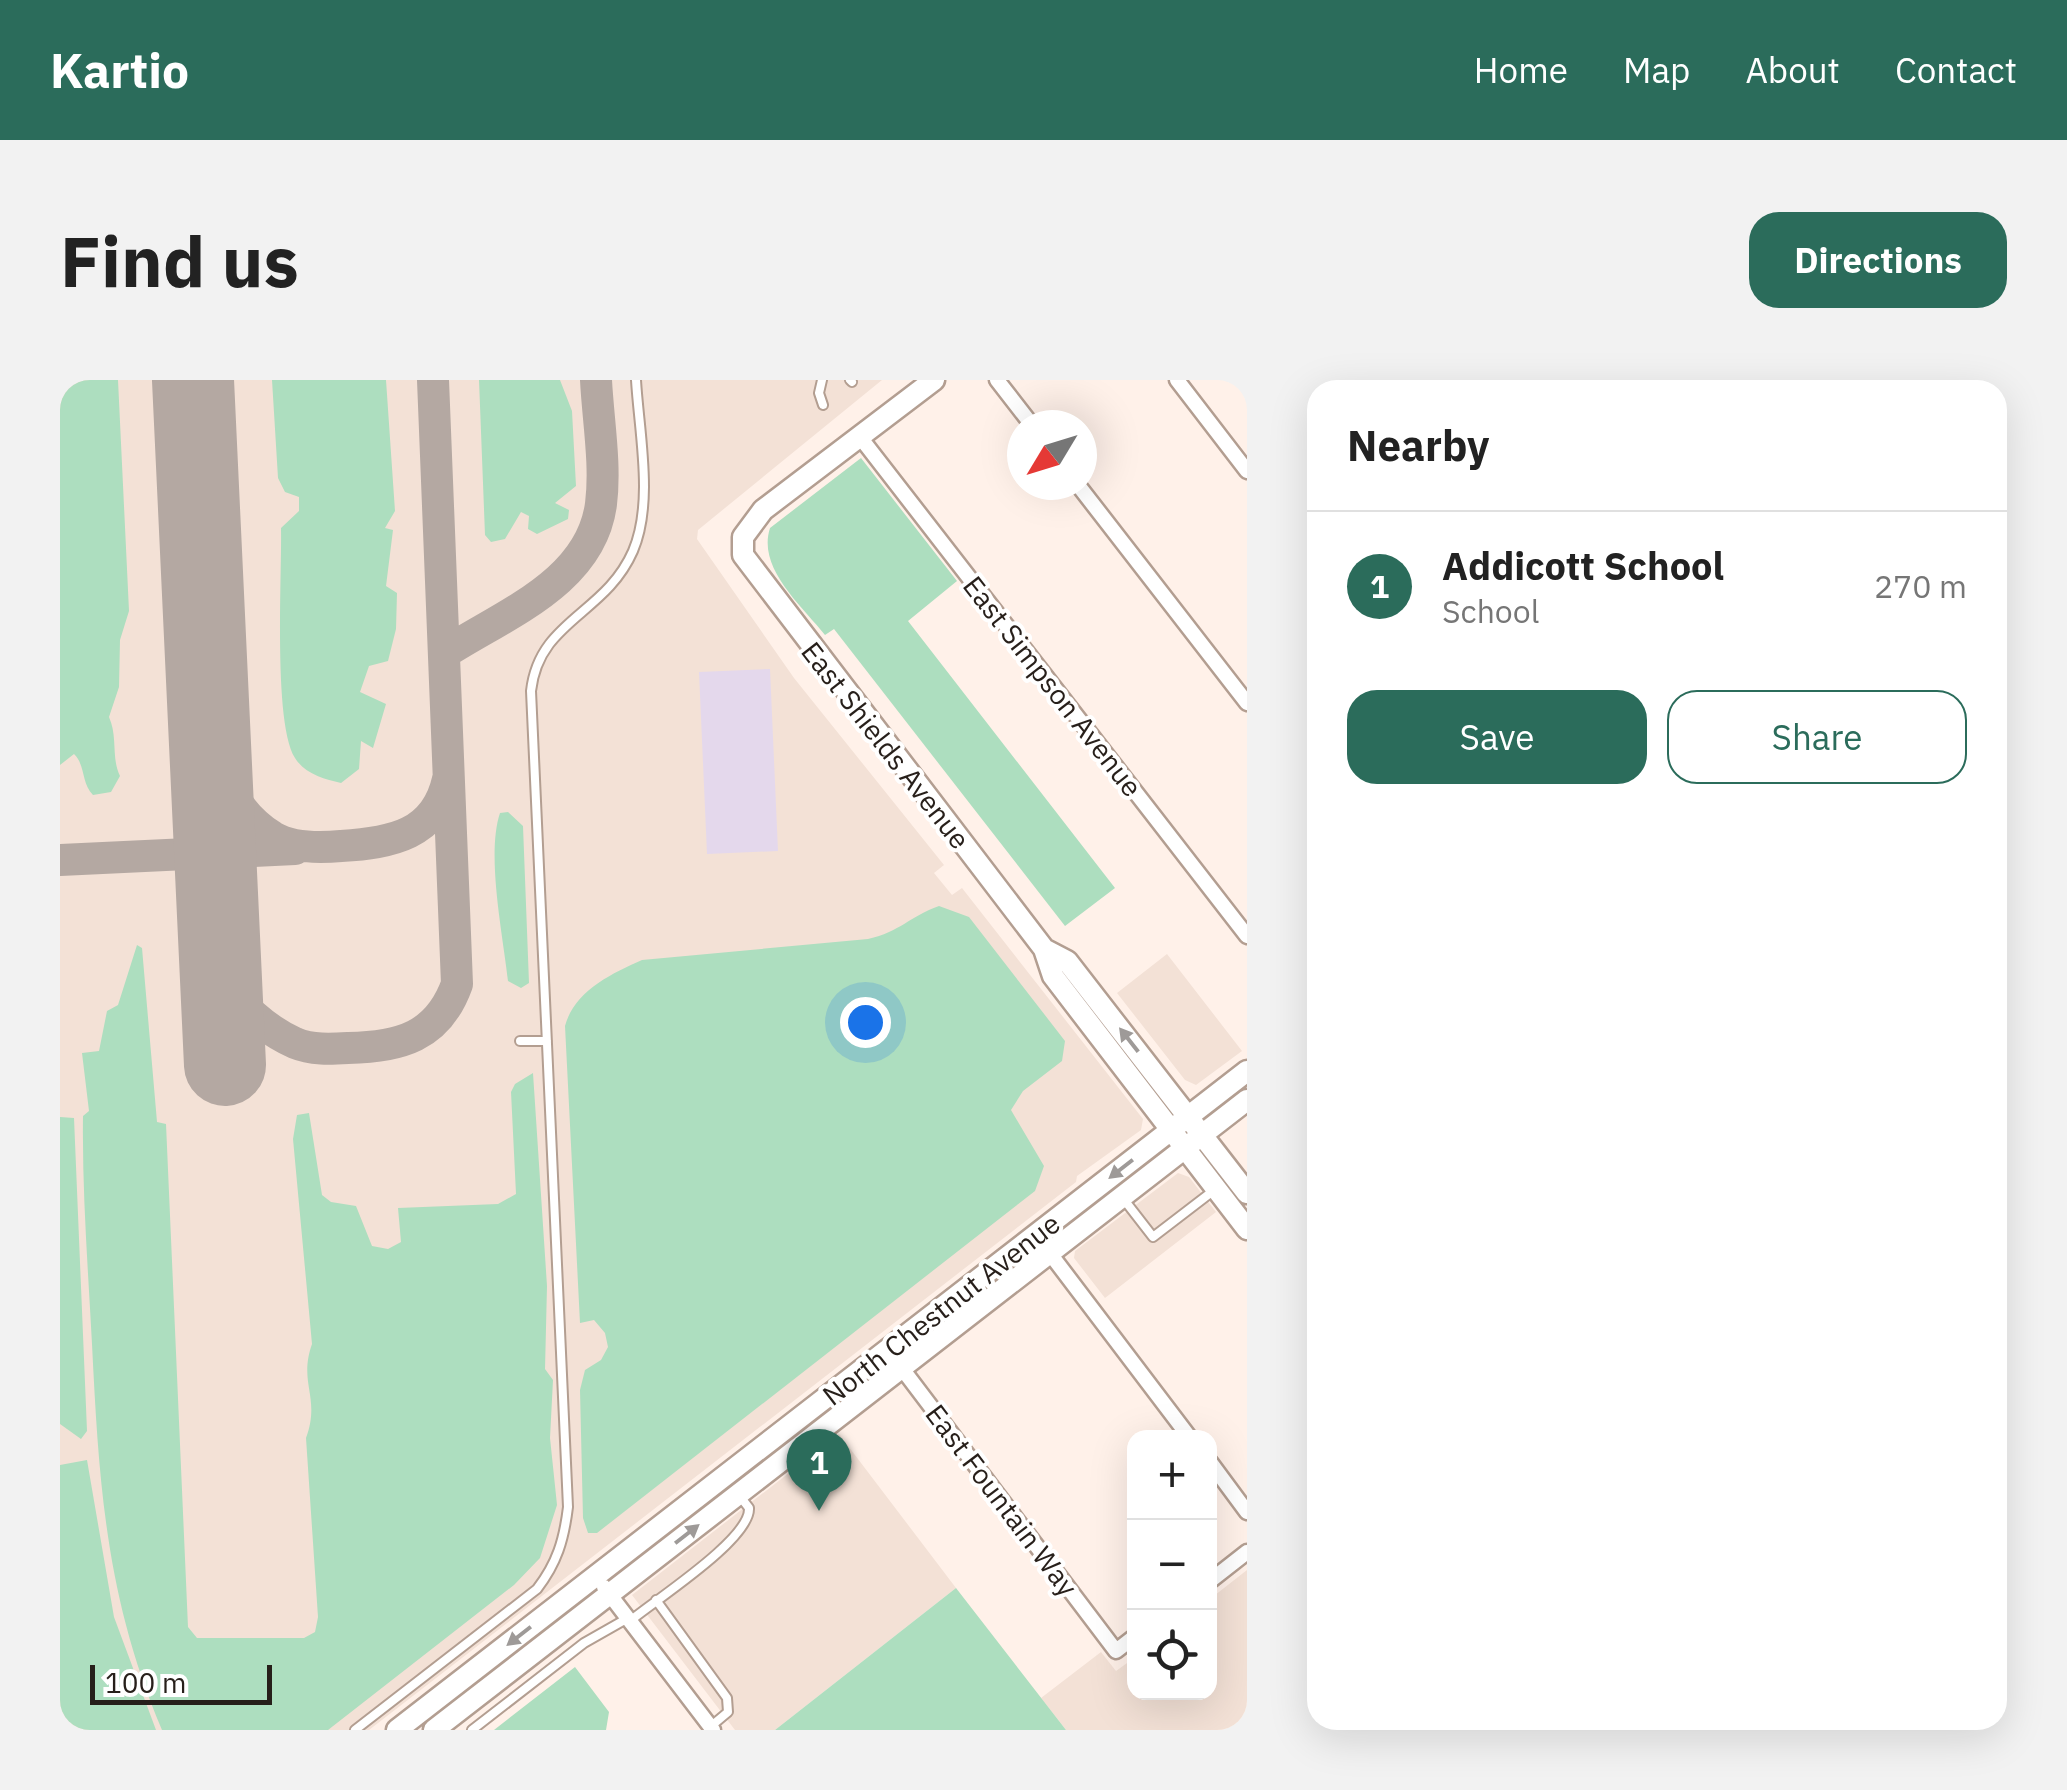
<!DOCTYPE html>
<html lang="en">
<head>
<meta charset="utf-8">
<style>
	:root { --surface:#fff; --page:#f2f2f2; --text:#222; --muted:#767676; --line:#e0e0e0; --accent:#2b6c5b }
	body { margin:0; font-family:"IBM Plex Sans",sans-serif; background:var(--page); color:var(--text) }
	.controls { position:absolute; right:30px; bottom:30px; display:grid; overflow:hidden; border-radius:20px; box-shadow:0 10px 40px #0002 }
	.controls button { width:90px; height:90px; display:grid; place-items:center; padding:0; border:0; border-bottom:2px solid var(--line); background:var(--surface); color:var(--text); font:50px sans-serif }
	.compass { position:absolute; left:947px; top:30px; width:90px; height:90px; border-radius:50%; background:var(--surface); box-shadow:0 10px 40px #0002; rotate:232deg }
	.scale { position:absolute; left:30px; bottom:25px; width:182px; box-sizing:border-box; padding-left:10px; border:5px solid #271f1a; border-top:0; font-size:28px; line-height:35px; white-space:nowrap; color:#271f1a; -webkit-text-stroke:8px #fff; paint-order:stroke }
	.you { position:absolute; left:805px; top:642px; width:35px; height:35px; margin:-25px; border:8px solid #fff; border-radius:50%; background:#1a73e8; box-shadow:0 0 0 15px #1a73e833 }
	.badge { display:grid; place-items:center; width:65px; height:65px; border-radius:50%; background:var(--accent); color:#fff; font-size:32px; font-weight:700 }
	.pin { position:absolute; translate:-50% -82px; filter:drop-shadow(0 2px 5px #0008) }
	.pin::after { content:''; position:absolute; top:52px; width:35px; height:30px; background:inherit; clip-path:polygon(0 0,100% 0,50% 100%) }
	.list { margin:0; padding:0; list-style:none }
	h2 { display:flex; justify-content:space-between; align-items:center; height:130px; margin:0; padding:0 40px; font-size:42px }
	h2 small { font-size:32px; font-weight:400; color:var(--muted) }
	.list li { display:grid; grid-template-columns:65px 1fr auto; gap:30px; align-items:center; box-sizing:border-box; height:150px; padding:0 40px; border-top:2px solid var(--line) }
	.list b { display:block; font-size:38px; white-space:nowrap }
	.list p { margin:0; font-size:32px; white-space:nowrap; color:var(--muted) }
	.list em { font-size:32px; font-style:normal; color:var(--muted) }
	.actions { display:flex; gap:20px; padding:30px 40px }
	.actions a { flex:1; padding:22px 0; border:2px solid var(--accent); border-radius:30px; text-align:center; font-size:35px; color:var(--accent) }
	.actions .main { background:var(--accent); color:#fff }
	.icon { flex:none; width:55px; height:55px; fill:none; stroke:currentColor; stroke-width:2; stroke-linecap:round; stroke-linejoin:round }
	.map { position:relative; flex:none; width:1187px; height:1350px; overflow:hidden; border-radius:30px }
	header { display:flex; align-items:center; gap:60px; box-sizing:border-box; height:140px; padding:0 50px; background:var(--accent); color:#fff }
	header strong { font-size:48px }
	nav { display:flex; gap:55px; margin-inline-start:auto; font-size:35px }
	.intro { display:flex; align-items:center; justify-content:space-between; box-sizing:border-box; height:240px; padding:0 60px }
	h1 { margin:0; font-size:70px }
	.button { padding:25px 45px; border-radius:30px; background:var(--accent); color:#fff; font-size:35px; font-weight:700 }
	main { display:flex; gap:60px; padding:0 60px }
	aside { flex:1; background:var(--surface); border-radius:30px; box-shadow:0 10px 40px #0002 }
	.map>svg:first-child { display:block }
	.built { fill:#f3e1d6 }
	.green { fill:#addebf }
	.lines { fill:none; stroke-linecap:round; stroke-linejoin:round }
	.taxiway { stroke:#b4a8a2; stroke-width:32 }
	.runway { stroke:#b4a8a2; stroke-width:82 }
	.building { fill:#e4d8ec }
	.lane-casing { stroke:#b39e91; stroke-width:12 }
	.street-casing { stroke:#b39e91; stroke-width:19 }
	.secondary-casing { stroke:#b39e91; stroke-width:25 }
	.lane { stroke:#fff; stroke-width:8 }
	.street { stroke:#fff; stroke-width:14 }
	.secondary { stroke:#fff; stroke-width:20 }
	.oneway { fill:#9e9a98 }
	.labels { text-anchor:middle; dominant-baseline:central; stroke-width:8; stroke-linejoin:round; paint-order:stroke }
	.street-label { font-size:28px; fill:#271f1a; stroke:#fff }
</style>
</head>
<body>
<header>
<strong>Kartio</strong>
<nav><a>Home</a><a>Map</a><a>About</a><a>Contact</a></nav>
</header>
<div class="intro"><h1>Find us</h1><a class="button">Directions</a></div>
<main>
<div class="map">
<svg width="1187" height="1350" viewBox="0 0 1187 1350">
	<rect width="100%" height="100%" fill="#fff1e9"/>
	<path class="built" d="M0 0H822L638 150 637 159 734 298 884 485 874 493 892 515 902 508 1083 739 1081 750 1017 796 1016 802 309 1350H0Z
		M1107 574 1182 671 1136 705 1125 700 1057 613Z
		M1118 793 1129 797 1156 832 1045 918 1014 878 1015 871Z
		M779 1054 896 1208 715 1350H675L572 1215Z
		M1187 1190V1350H1006L981 1318 1041 1272 1056 1291 1074 1278V1312H1150V1219Z"/>
	<path class="green" d="M0 0H58L69 231 60 260 59 307 49 337C58 357 51 378 60 396L51 412 33 415C21 403 26 386 14 374L0 385Z
		M212 0H326L335 131 325 148 333 150 326 206 337 213 336 249 328 281 309 286 300 312 326 324 313 368 301 361 299 389 281 403C264 399 245 394 235 378 213 343 222 196 221 148L239 131V117L225 112 218 98Z
		M419 0H500L512 31 516 106 495 123 509 130 508 139 477 154 468 149 469 136 461 132 445 159 431 162 425 155Z
		M801 78 897 201 848 241 1055 508 1005 546 774 249 765 255C741 225 697 188 710 148Z
		M448 432 463 446 469 603 461 608 448 601C443 555 426 475 440 433Z
		M879 526 909 537 1005 661 1002 681 963 711 951 730 984 786 975 811 537 1153H528L523 1138 520 1010 525 990 541 980 548 967 545 953 534 940 520 943 505 646C514 612 550 594 582 580L808 559C840 552 850 536 879 526Z
		M77 565 82 568 97 742 106 744 128 1247 137 1258H244L255 1252 258 1237 246 1058C261 1017 238 1004 252 964L233 759 237 735 249 733 262 815 271 822 296 826 312 866 328 869 341 862 338 828 438 824 456 814 451 712 455 704 473 693 487 906 485 989 493 1000 490 1058 497 1125 480 1178 454 1205 268 1350H102C46 1218 39 1105 32 964 28 888 22 812 23 736L29 731 22 673 39 671 47 631 58 625Z
		M0 737 14 738 27 1051 21 1059 0 1044Z
		M27 1080 54 1237 96 1350H0V1085Z
		M896 1208 1006 1350H715Z
		M515 1287 549 1332 546 1350H434Z"/>
	<g class="lines">
		<path class="taxiway" d="M386 272C445 234 531 202 541 124 546 84 538 40 536 0
			M150 362C162 400 177 435 213 457 232 468 259 468 281 466 331 463 376 455 388 399
			M0 480 235 469
			M161 597C178 625 204 649 235 663 252 670 270 669 288 668 340 667 378 657 397 604L373 0"/>
		<path class="runway" d="M133 0 165 685"/>
	</g>
	<path class="building" d="M710 289 718 471 647 474 639 292Z"/>
	<g class="lines">
		<g class="lane-casing">
			<path id="lane" d="M762 0 759 13 763 25
				M790 0 792 2
				M460 661H487
				M1062 817 1093 857 1153 811
				M596 1220 667 1318 668 1332 650 1347
				M570 1241C595 1220 691 1159 689 1128L679 1115
				M295 1350 477 1209C497 1183 504 1160 508 1127L471 311C479 240 545 235 573 171 594 122 579 52 576 0
				M412 1350 524 1263 568 1238"/>
		</g>
		<g class="street-casing">
			<path id="street" d="M937 0 972 45
				M1117 0 1187 91
				M800 57 1187 556
				M1018 105 1187 323
				M976 855 1130 1058
				M828 970 1056 1271 1074 1257
				M1150 1082 1187 1132
				M1150 1201 1187 1172
				M544 1207 653 1350"/>
		</g>
		<g class="secondary-casing">
			<path id="secondary" d="M874 0 703 130 683 157V175L984 569 993 596 1187 849
				M984 569 1007 581 1187 813
				M337 1350 1187 691
				M374 1350 1187 720"/>
		</g>
		<use href="#lane" class="lane"/>
		<use href="#street" class="street"/>
		<use href="#secondary" class="secondary"/>
	</g>
	<defs><path id="oneway-solid" d="M-6-.8H1V-3.2L6.5 0L1 3.2V.8H-6Z" transform="scale(2.5)"/></defs>
	<g class="oneway">
		<use href="#oneway-solid" transform="translate(1069 660) rotate(-128)"/>
		<use href="#oneway-solid" transform="translate(1061 789) rotate(142)"/>
		<use href="#oneway-solid" transform="translate(627 1154) rotate(-38)"/>
		<use href="#oneway-solid" transform="translate(459 1256) rotate(142)"/>
	</g>
	<g class="labels">
		<g class="street-label">
			<text transform="translate(993 306) rotate(52)">East Simpson Avenue</text>
			<text transform="translate(826 365) rotate(52)">East Shields Avenue</text>
			<text transform="translate(881 929) rotate(-38)">North Chestnut Avenue</text>
			<text transform="translate(942 1120) rotate(53)">East Fountain Way</text>
		</g>
	</g>
</svg>
<div class="controls">
<button>+</button>
<button>−</button>
<button><svg class="icon" aria-label="locate" viewBox="0 0 24 24"><circle cx="12" cy="12" r="6"/><path d="M12 2v4M12 18v4M2 12h4M18 12h4"/></svg></button>
</div>
<svg class="compass" viewBox="-18 -18 36 36"><path d="M0-13l5 13h-10z" fill="#e53935"/><path d="M0 13l5-13h-10z" fill="#767676"/></svg>
<div class="scale">100 m</div>
<div class="you"></div>
<div class="pin badge" style="left:759px;top:1131px">1</div>
</div>
<aside>
<h2>Nearby<small></small></h2>
<ul class="list">
<li><span class="badge">1</span><div><b>Addicott School</b><p>School</p></div><em>270 m</em></li>
</ul>
<div class="actions"><a class="main">Save</a><a>Share</a></div>
</aside>
</main>
</body>
</html>
